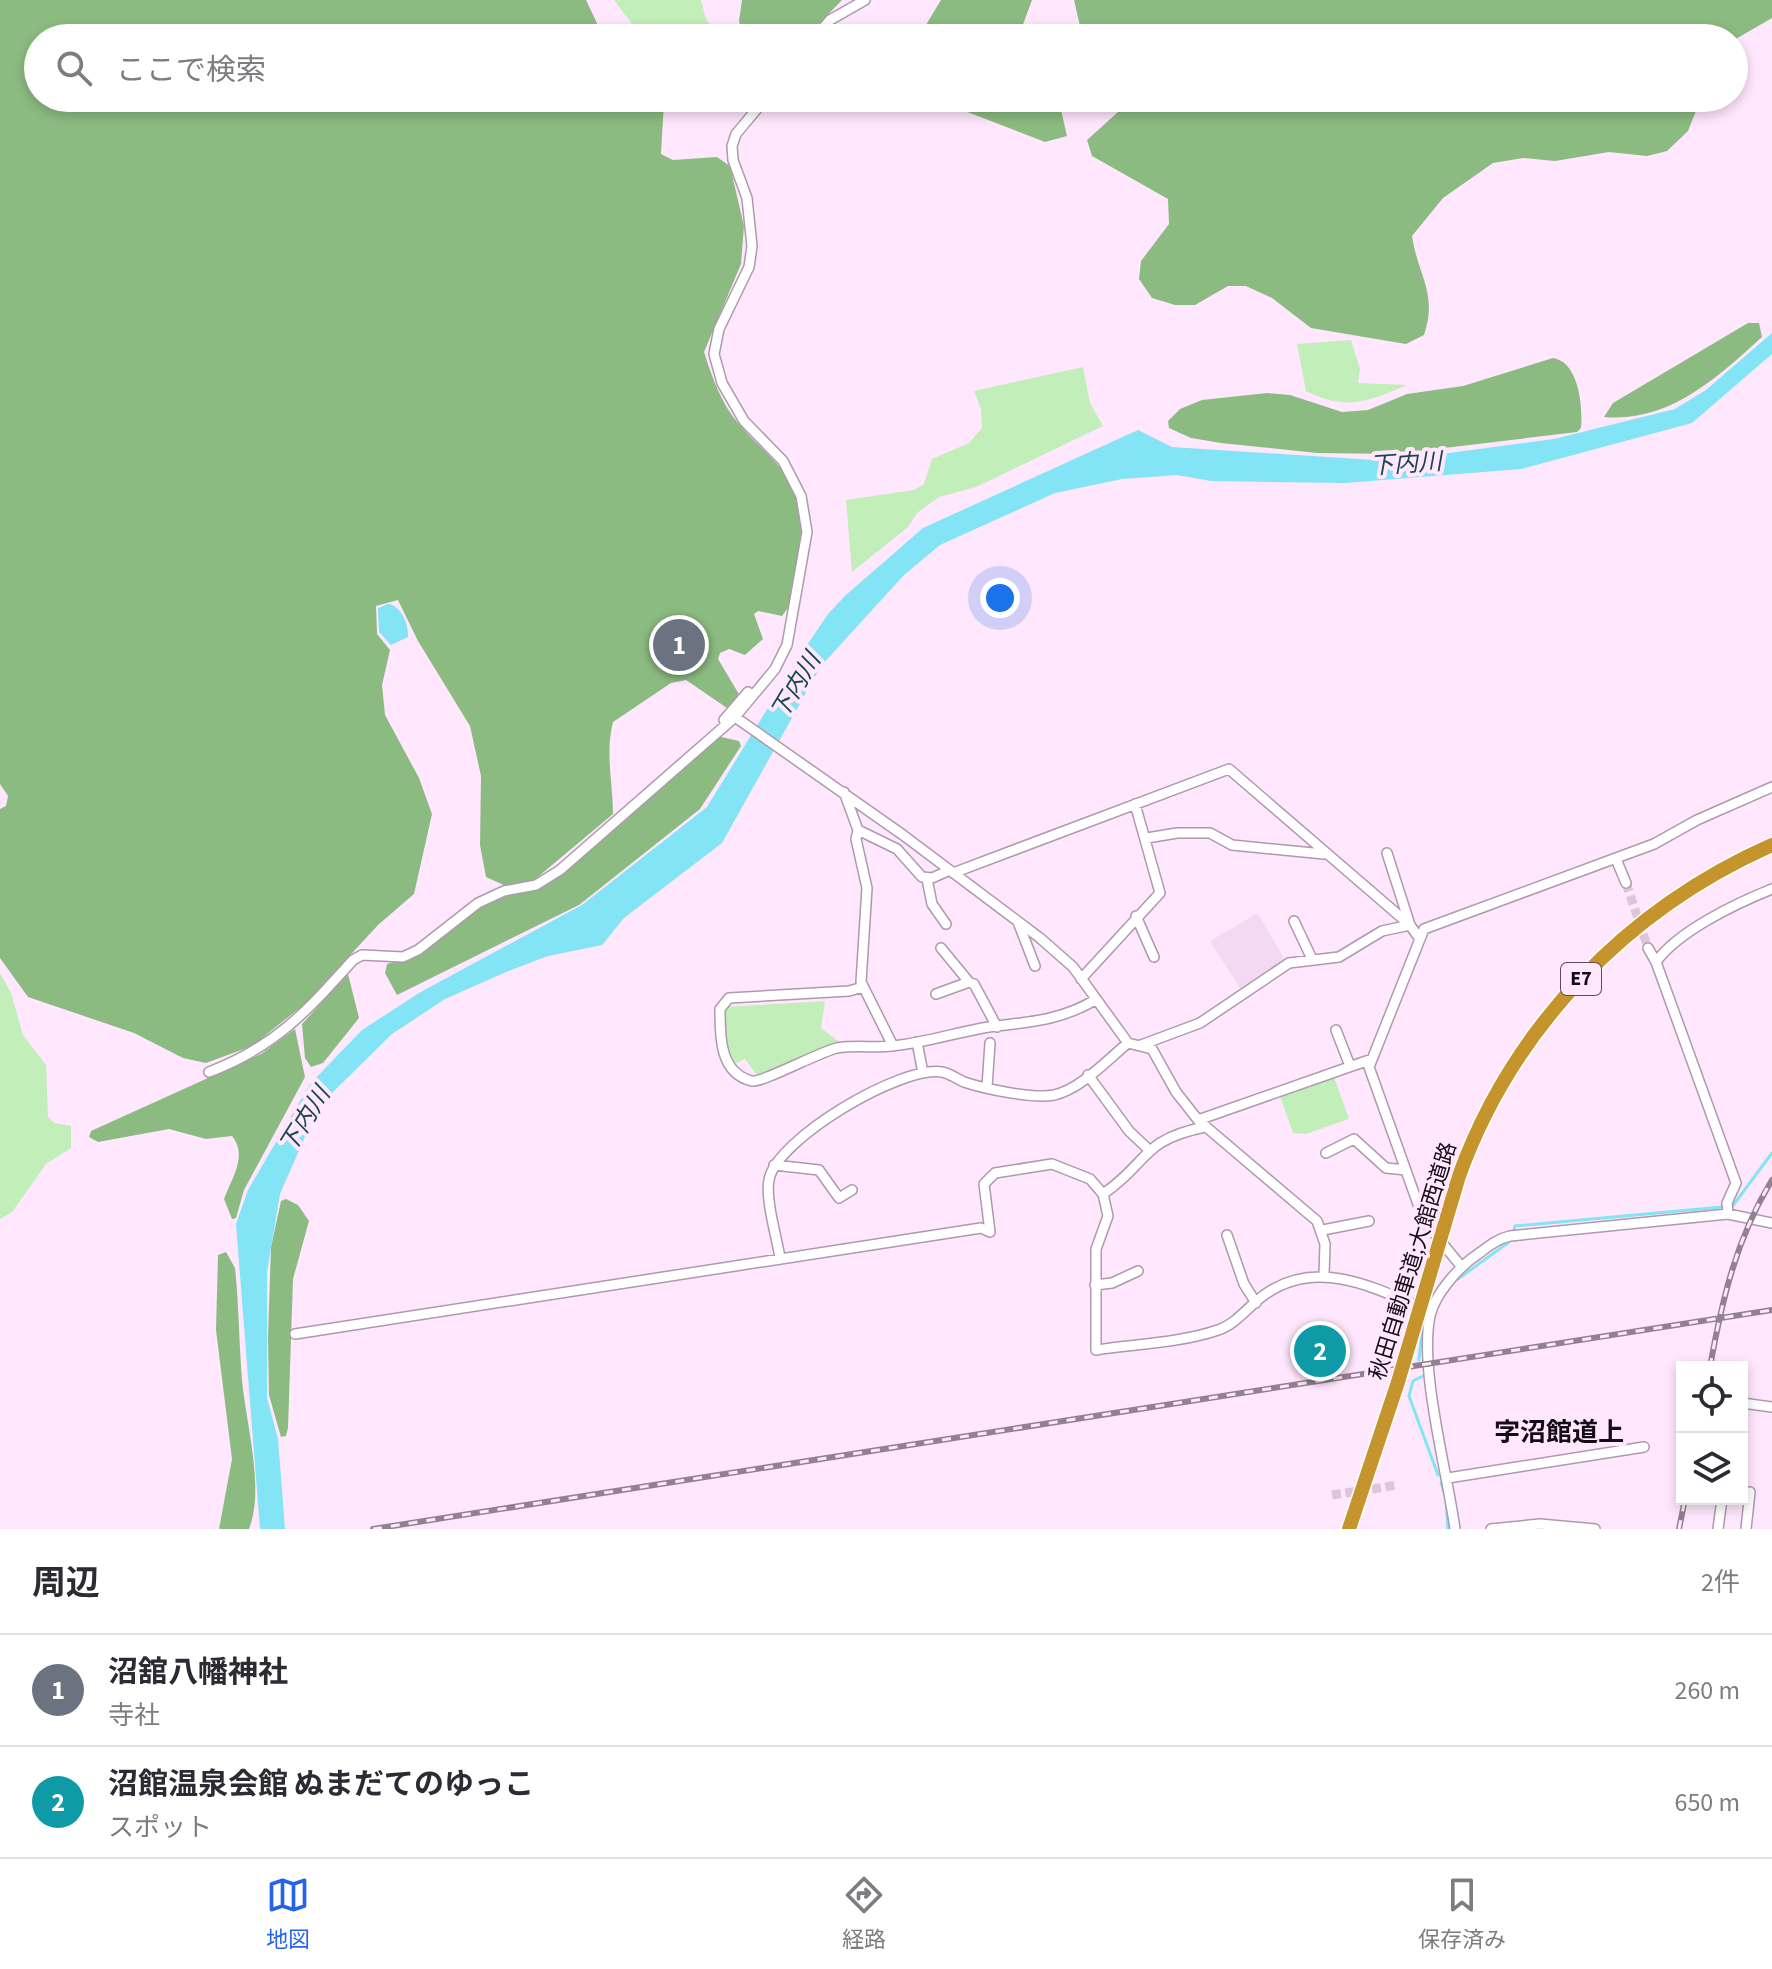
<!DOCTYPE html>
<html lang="ja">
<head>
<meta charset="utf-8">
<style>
	:root { --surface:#fff; --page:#f7f7f7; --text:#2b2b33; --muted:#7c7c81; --line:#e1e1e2; --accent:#2563eb }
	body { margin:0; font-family:"Source Sans 3","Noto Sans JP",sans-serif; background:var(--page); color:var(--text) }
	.controls { position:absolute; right:24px; bottom:24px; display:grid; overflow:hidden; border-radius:0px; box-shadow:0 4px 12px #0003 }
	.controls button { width:72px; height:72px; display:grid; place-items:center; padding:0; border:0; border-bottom:2px solid var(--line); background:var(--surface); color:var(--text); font:40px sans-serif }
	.you { position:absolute; left:1000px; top:598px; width:28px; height:28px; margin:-20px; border:6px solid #fff; border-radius:50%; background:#1a73e8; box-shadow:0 0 0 12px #1a73e833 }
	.badge { display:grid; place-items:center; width:52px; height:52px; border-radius:50%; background:var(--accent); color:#fff; font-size:26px; font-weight:700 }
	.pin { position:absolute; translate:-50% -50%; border:4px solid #fff; box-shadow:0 2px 8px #0006 }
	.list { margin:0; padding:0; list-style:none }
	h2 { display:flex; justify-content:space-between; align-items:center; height:104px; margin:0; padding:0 32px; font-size:34px }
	h2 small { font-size:26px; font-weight:400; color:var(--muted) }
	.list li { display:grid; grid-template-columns:52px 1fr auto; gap:24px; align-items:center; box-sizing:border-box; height:112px; padding:0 32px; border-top:2px solid var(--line) }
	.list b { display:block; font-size:30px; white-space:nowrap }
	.list p { margin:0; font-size:26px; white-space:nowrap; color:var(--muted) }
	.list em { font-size:26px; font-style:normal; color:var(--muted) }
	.icon { flex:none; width:44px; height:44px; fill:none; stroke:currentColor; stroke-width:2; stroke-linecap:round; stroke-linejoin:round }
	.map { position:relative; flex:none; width:1772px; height:1529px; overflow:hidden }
	.search { position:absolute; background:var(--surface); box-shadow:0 4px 12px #0003; left:24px; right:24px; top:24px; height:88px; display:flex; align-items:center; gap:20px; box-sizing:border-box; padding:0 28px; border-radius:44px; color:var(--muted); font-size:30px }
	.sheet { height:328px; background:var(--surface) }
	nav { display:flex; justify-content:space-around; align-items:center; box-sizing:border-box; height:112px; border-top:2px solid var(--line); background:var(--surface); font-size:22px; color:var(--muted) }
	nav a { display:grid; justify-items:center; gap:4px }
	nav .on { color:var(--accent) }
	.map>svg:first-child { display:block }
	.built { fill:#f5d9f3 }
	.green { fill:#c2eeb9 }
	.forest { fill:#8cbb81 }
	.water { fill:#82e4f4 }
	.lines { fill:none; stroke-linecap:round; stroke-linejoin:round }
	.stream { stroke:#82e4f4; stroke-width:3 }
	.minor-tunnel { stroke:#dcc6da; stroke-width:9; stroke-dasharray:9 4.5; stroke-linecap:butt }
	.minor-casing { stroke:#ae99ad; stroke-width:12 }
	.highway-casing { stroke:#fff; stroke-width:17 }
	.minor { stroke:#fff; stroke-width:9 }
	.highway { stroke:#c6942d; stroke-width:14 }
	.rail-casing { stroke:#928291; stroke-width:6 }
	.rail { stroke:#ffe7fd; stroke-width:3; stroke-dasharray:9; stroke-linecap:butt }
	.highway-bridge-casing { stroke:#fff; stroke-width:17; stroke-linecap:butt }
	.highway-bridge { stroke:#c6942d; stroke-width:14 }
	.labels { text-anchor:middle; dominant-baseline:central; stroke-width:8; stroke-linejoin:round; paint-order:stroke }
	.shield { fill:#ffe7fd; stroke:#5b4e5b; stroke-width:2 }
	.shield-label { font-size:20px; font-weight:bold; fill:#150d15 }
	.street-label { font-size:22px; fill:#150d15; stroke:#ffe7fd }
	.water-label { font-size:24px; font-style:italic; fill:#19474d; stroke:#ffe7fd }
	.quarter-label { font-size:26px; font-weight:bold; fill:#150d15; stroke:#ffe7fd }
</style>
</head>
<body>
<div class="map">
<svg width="1772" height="1529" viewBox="0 0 1772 1529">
	<rect width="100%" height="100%" fill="#ffe7fd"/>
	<path class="built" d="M1258 913 1286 962 1241 990 1210 941Z"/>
	<path class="green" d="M614 0H701L706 19 719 38H657L638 32Z
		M1351 340 1360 369 1358 383 1407 385C1367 402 1346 411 1306 391L1297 344Z
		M1083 367 1090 403 1103 426 976 487 939 497 917 513 908 527 852 572 846 500 914 490 924 484 932 459 969 443 982 428 981 409 974 391Z
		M0 973 11 993 23 1035 46 1065 48 1117 54 1123 71 1126V1148L46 1164 12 1212 0 1219Z
		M825 1001 821 1028 843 1045 759 1078 745 1059 734 1064 726 1051 725 1007Z
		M1334 1077 1349 1119 1306 1134 1293 1133 1280 1096Z"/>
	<path class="forest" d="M0 0H586L604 38H38V98H660L664 102 661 154 673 160 717 157 730 166 744 226 741 264 704 352C712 377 721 403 738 423 764 454 802 477 802 523 802 551 793 581 788 608L782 616 758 611 754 614 763 639 745 655 729 649 720 653 718 659 740 696 727 708 686 680 671 683 613 722C605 753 613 783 613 814L533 881 508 887 486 877 480 845 481 776 470 726 418 641 398 600 376 606 377 634 390 650 382 685 385 715 419 778 432 814 414 894 378 925 306 1003 252 1046 206 1063 183 1058 134 1033 28 997 0 958V809L6 806 8 796 0 784Z
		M742 0H842L805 38H743L739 21Z
		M941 0H1032L1018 38H918Z
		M1074 0H1772V18L1734 40 1105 38 1080 26Z
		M931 98H1046L1061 110 1067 136 1045 142Z
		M1142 98H1701L1688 131 1667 151 1647 156 1609 152 1555 161 1523 158 1493 163 1443 198 1412 236C1418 276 1438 293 1424 335L1406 344 1311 328 1272 298 1246 286H1228L1195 305H1175L1152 298 1139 279 1141 261 1169 224 1168 199 1092 156 1087 140 1118 112Z
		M1748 323H1759L1762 337C1718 377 1669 423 1604 417L1613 403Z
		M1553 358C1579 362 1583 407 1581 428L1577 432 1394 454 1317 453 1221 443 1191 438 1169 428 1168 421 1180 409 1202 400 1267 393 1290 395 1342 412 1368 410 1407 394 1463 386Z
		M717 736 739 741 741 746 700 809 579 905 397 995 385 973 387 964C424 955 446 929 477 908 495 896 517 893 537 889Z
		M348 974 359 1018 323 1063 311 1067 305 1058 302 1024Z
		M295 1029 305 1077 244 1190 236 1218 232 1219 224 1199C232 1177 248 1156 232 1136L206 1139 169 1129 98 1142 89 1137 91 1131 261 1054Z
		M286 1199 298 1205 309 1221 293 1279 288 1428 286 1436 281 1437 269 1395 268 1337 271 1247 281 1201Z
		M226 1252 235 1268C239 1305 239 1343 242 1380 246 1424 265 1489 249 1529H219L232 1459 216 1330 218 1255Z"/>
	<path class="water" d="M1772 333V354L1692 423 1521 469 1345 483 1211 481 1177 475 1122 479 1055 493 940 545 904 575 821 666 722 843 624 918 602 945 548 956 506 972 445 999 392 1034 333 1092 311 1123 280 1194 267 1272V1398L278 1439 285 1529H260L236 1224 248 1190 310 1084 362 1030 419 993 582 905 707 807 801 654 828 614 846 595 923 528 1138 430 1172 447 1389 461 1554 439 1675 409 1706 390Z
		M388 604C401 605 409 625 408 637L391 645 379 632 378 608Z"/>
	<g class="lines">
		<path class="stream" d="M1732 1207 1772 1153
			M1514 1230 1515 1226 1722 1207
			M1458 1279 1509 1242
			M1419 1360 1422 1331
			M1423 1376 1413 1381 1409 1396 1438 1475
			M1441 1483 1445 1493
			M1446 1501 1448 1529"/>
		<path class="minor-tunnel" d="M1626 883 1648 948
			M1332 1495 1398 1485"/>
		<g class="minor-casing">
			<path id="minor" d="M815 38 830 20 865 0
				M735 717 903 835 1040 938 1073 967 1128 1043
				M724 720 748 692
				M844 792 858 830 856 839 867 888 861 982 893 1046
				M858 830 897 849 922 877 932 878 950 870
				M1147 838 1177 833H1210L1232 845 1324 854
				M1387 853 1410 925
				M1616 859 1626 883
				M953 873 1229 769 1410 925 1419 938
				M927 879 932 904 946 924
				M1136 916 1154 957
				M1294 921 1312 959
				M1018 922 1035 966
				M941 948 969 982
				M1648 948 1656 962 1736 1183 1727 1203 1728 1214
				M1656 962C1678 931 1737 903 1772 889
				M1081 979 1160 893 1135 804
				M863 987 849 991 729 998 720 1009C720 1035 719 1073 752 1081 762 1083 819 1052 837 1048 855 1045 874 1048 892 1046 925 1043 957 1032 989 1027 1027 1022 1060 1021 1095 1000
				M936 994 969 982 974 984 997 1027
				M1336 1030 1350 1066
				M917 1042 923 1073
				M1141 1045 1200 1023 1289 963 1339 957 1382 931 1410 925
				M209 1072C275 1047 307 1011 353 960L362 955 403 957 418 950 478 903 504 891 536 885 560 870 735 717 775 669 787 645 807 532 801 496 783 461 744 421 722 383 714 354 719 329 749 267 752 246 747 198 733 160 732 146 736 134 766 98
				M1088 1075 1129 1131 1148 1149
				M987 1087 990 1043
				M1198 1120 1372 1059
				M1326 1153 1354 1139 1386 1168 1406 1170
				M774 1165 819 1170 839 1198 852 1190
				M1103 1194C1149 1163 1140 1140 1205 1127
				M1323 1230 1369 1221
				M1227 1235 1244 1284 1256 1303
				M780 1258C777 1238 765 1199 769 1180 775 1140 901 1065 942 1072 949 1073 957 1079 964 1082 985 1089 1033 1099 1054 1095 1081 1089 1107 1060 1128 1043L1152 1049 1176 1092 1198 1120 1317 1221 1325 1244 1324 1275
				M1461 1266 1424 1221 1369 1067 1424 929 1654 844 1697 820 1772 787
				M1095 1285 1112 1283 1138 1271
				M295 1334 981 1228 990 1232 984 1184 995 1173 1052 1164 1090 1179 1103 1194 1108 1216 1096 1249V1350C1135 1344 1180 1343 1218 1330 1237 1324 1251 1303 1267 1293 1321 1257 1379 1290 1431 1312
				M1742 1403 1772 1407
				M1448 1478 1644 1447
				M1455 1529C1447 1471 1419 1369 1430 1316 1435 1293 1460 1266 1478 1254 1489 1246 1497 1239 1510 1236L1728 1214 1772 1223
				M1491 1529 1540 1524 1595 1529
				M1718 1529 1722 1499
				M1746 1529 1750 1492"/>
		</g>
		<g class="highway-casing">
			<path id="highway" d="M1459 1176C1513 1027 1627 909 1772 845
				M1349 1529 1398 1382"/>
		</g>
		<use href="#minor" class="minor"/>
		<use href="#highway" class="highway"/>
		<g class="rail-casing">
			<path id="rail" d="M1710 1367C1722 1300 1736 1239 1772 1180
				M373 1529 1772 1310
				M1679 1529 1685 1499"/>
		</g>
		<use href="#rail" class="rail"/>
		<g class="highway-bridge-casing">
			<path id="highway-bridge" d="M1398 1382 1459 1176"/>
		</g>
		<use href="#highway-bridge" class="highway-bridge"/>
	</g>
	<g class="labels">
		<rect class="shield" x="1561" y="963" width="40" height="32" rx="6"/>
		<g class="shield-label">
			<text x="1581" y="979">E7</text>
		</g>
		<g class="street-label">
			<text transform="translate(1413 1261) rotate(-73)">秋田自動車道;大館西道路</text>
		</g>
		<g class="water-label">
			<text transform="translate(1406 464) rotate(-4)">下内川</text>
			<text transform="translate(796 686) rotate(-59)">下内川</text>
			<text transform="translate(305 1120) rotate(-58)">下内川</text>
		</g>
		<g class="quarter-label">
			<text x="1559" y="1432">字沼館道上</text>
		</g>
	</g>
</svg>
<div class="controls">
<button><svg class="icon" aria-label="locate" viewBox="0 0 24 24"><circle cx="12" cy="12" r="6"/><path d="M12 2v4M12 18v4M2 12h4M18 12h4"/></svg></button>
<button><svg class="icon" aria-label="layers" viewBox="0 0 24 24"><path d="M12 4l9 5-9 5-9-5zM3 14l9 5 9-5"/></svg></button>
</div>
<div class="you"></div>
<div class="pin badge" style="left:679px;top:645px;background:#6b7280">1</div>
<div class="pin badge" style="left:1320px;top:1351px;background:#0f9aa8">2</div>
<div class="search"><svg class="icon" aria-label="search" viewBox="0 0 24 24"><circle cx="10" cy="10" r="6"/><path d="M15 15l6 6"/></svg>ここで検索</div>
</div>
<section class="sheet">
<h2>周辺<small>2件</small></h2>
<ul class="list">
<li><span class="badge" style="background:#6b7280">1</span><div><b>沼舘八幡神社</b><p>寺社</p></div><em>260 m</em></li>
<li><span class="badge" style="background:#0f9aa8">2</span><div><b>沼館温泉会館 ぬまだてのゆっこ</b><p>スポット</p></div><em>650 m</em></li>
</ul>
</section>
<nav>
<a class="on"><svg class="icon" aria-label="map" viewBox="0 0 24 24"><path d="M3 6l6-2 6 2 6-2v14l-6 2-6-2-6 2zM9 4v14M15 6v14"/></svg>地図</a>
<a><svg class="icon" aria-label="directions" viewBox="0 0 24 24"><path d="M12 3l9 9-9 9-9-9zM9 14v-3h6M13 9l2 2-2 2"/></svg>経路</a>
<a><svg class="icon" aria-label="saved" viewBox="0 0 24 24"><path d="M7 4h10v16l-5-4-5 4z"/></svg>保存済み</a>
</nav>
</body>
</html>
